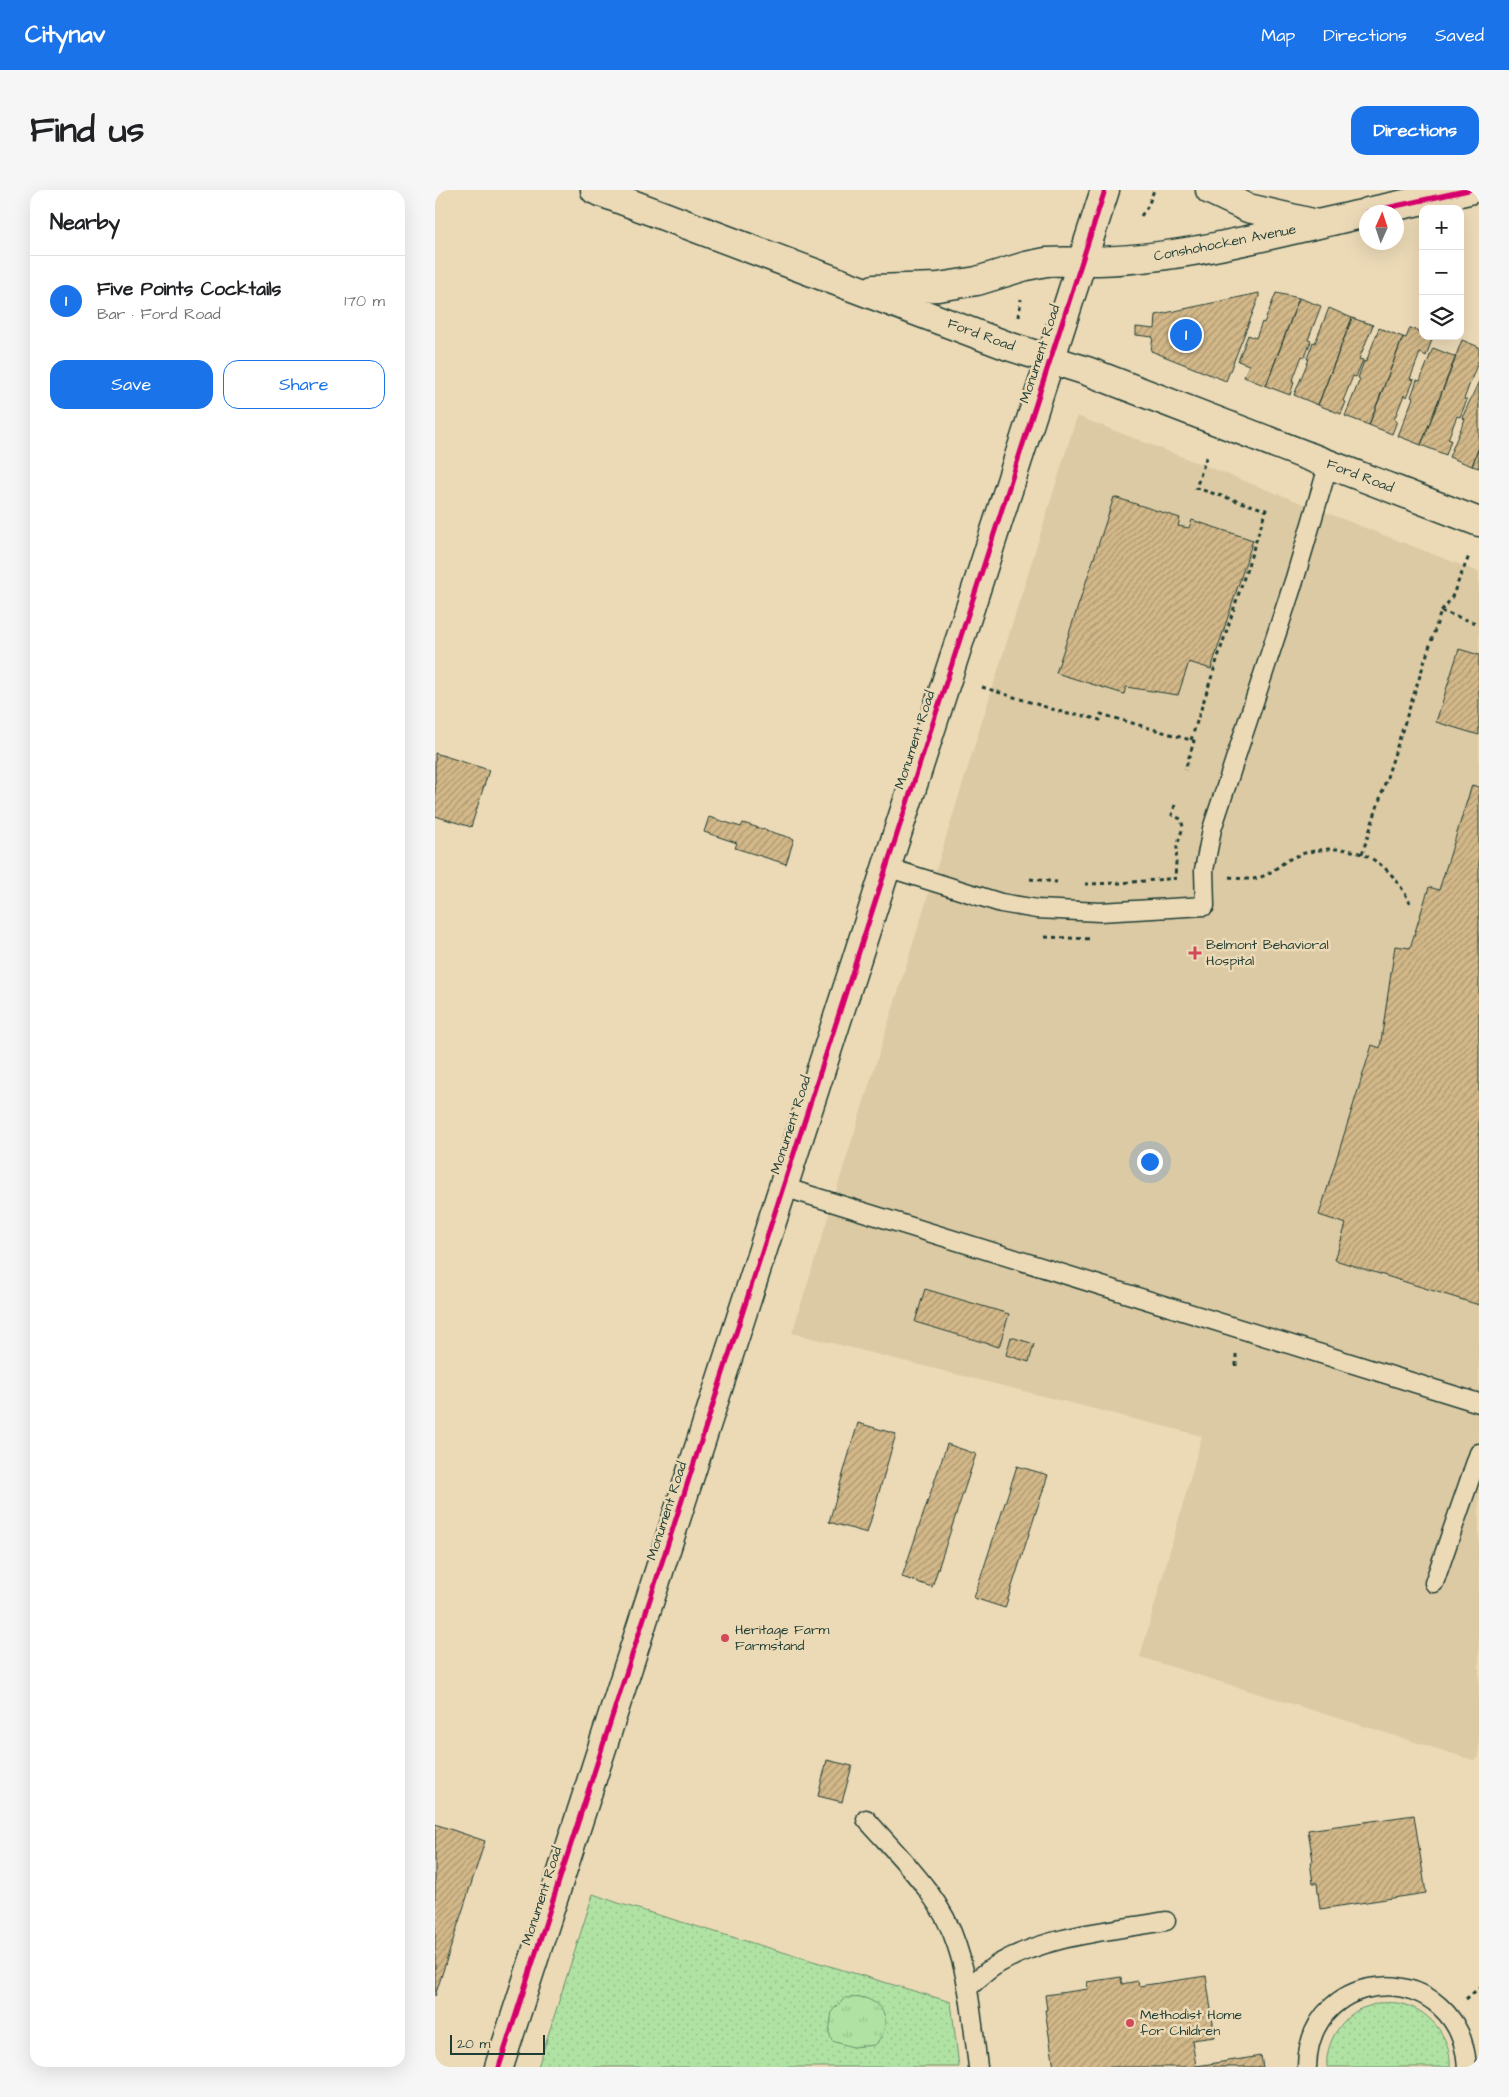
<!DOCTYPE html>
<html lang="en">
<head>
<meta charset="utf-8">
<style>
	:root { --surface:#fff; --page:#f6f6f6; --text:#202124; --muted:#757577; --line:#e0e0e0; --accent:#1a73e8 }
	body { margin:0; font-family:"Architects Daughter",sans-serif; background:var(--page); color:var(--text) }
	.controls { position:absolute; right:15px; top:15px; display:grid; overflow:hidden; border-radius:10px; box-shadow:0 5px 20px #0002 }
	.controls button { width:45px; height:45px; display:grid; place-items:center; padding:0; border:0; border-bottom:1px solid var(--line); background:var(--surface); color:var(--text); font:25px sans-serif }
	.compass { position:absolute; left:924px; top:15px; width:45px; height:45px; border-radius:50%; background:var(--surface); box-shadow:0 5px 20px #0002; rotate:3deg }
	.scale { position:absolute; left:15px; bottom:12px; width:95px; box-sizing:border-box; padding-left:5px; border:2px solid #1f3d34; border-top:0; font-size:14px; line-height:18px; white-space:nowrap; color:#1f3d34; -webkit-text-stroke:4px #ecdab7; paint-order:stroke }
	.you { position:absolute; left:714px; top:971px; width:18px; height:18px; margin:-12px; border:4px solid #fff; border-radius:50%; background:#1a73e8; box-shadow:0 0 0 8px #1a73e833 }
	.badge { display:grid; place-items:center; width:32px; height:32px; border-radius:50%; background:var(--accent); color:#fff; font-size:16px; font-weight:700 }
	.pin { position:absolute; translate:-50% -50%; border:2px solid #fff; box-shadow:0 1px 5px #0006 }
	.list { margin:0; padding:0; list-style:none }
	h2 { display:flex; justify-content:space-between; align-items:center; height:65px; margin:0; padding:0 20px; font-size:21px }
	h2 small { font-size:16px; font-weight:400; color:var(--muted) }
	.list li { display:grid; grid-template-columns:32px 1fr auto; gap:15px; align-items:center; box-sizing:border-box; height:90px; padding:0 20px; border-top:1px solid var(--line) }
	.list b { display:block; font-size:19px; white-space:nowrap }
	.list p { margin:0; font-size:16px; white-space:nowrap; color:var(--muted) }
	.list em { font-size:16px; font-style:normal; color:var(--muted) }
	.actions { display:flex; gap:10px; padding:15px 20px }
	.actions a { flex:1; padding:11px 0; border:1px solid var(--accent); border-radius:15px; text-align:center; font-size:18px; color:var(--accent) }
	.actions .main { background:var(--accent); color:#fff }
	.icon { flex:none; width:28px; height:28px; fill:none; stroke:currentColor; stroke-width:2; stroke-linecap:round; stroke-linejoin:round }
	.map { position:relative; flex:none; width:1044px; height:1877px; overflow:hidden; border-radius:15px }
	header { display:flex; align-items:center; gap:30px; box-sizing:border-box; height:70px; padding:0 25px; background:var(--accent); color:#fff }
	header strong { font-size:24px }
	nav { display:flex; gap:28px; margin-inline-start:auto; font-size:18px }
	.intro { display:flex; align-items:center; justify-content:space-between; box-sizing:border-box; height:120px; padding:0 30px }
	h1 { margin:0; font-size:35px }
	.button { padding:12px 22px; border-radius:15px; background:var(--accent); color:#fff; font-size:18px; font-weight:700 }
	main { display:flex; gap:30px; padding:0 30px }
	aside { flex:1; background:var(--surface); border-radius:15px; box-shadow:0 5px 20px #0002 }
	.map>svg:first-child { display:block }
	.built { fill:#dccaa4 }
	.grass { fill:url(#grass-dots); stroke:#68906c }
	.park { fill:url(#park-tufts); stroke:#68906c }
	.building { fill:url(#building-hatch); stroke:#1f3d34 }
	.lines { fill:none; stroke-linecap:round; stroke-linejoin:round }
	.lane-casing { stroke:#1f3d34; stroke-width:21 }
	.street-casing { stroke:#1f3d34; stroke-width:31 }
	.secondary-casing { stroke:#1f3d34; stroke-width:31 }
	.path { stroke:#1f3d34; stroke-width:3; stroke-dasharray:4 4; stroke-linecap:butt }
	.lane { stroke:#ecdab7; stroke-width:18 }
	.street { stroke:#ecdab7; stroke-width:28 }
	.secondary { stroke:#ecdab7; stroke-width:28 }
	.cycleway-casing { stroke:#ecdab7; stroke-width:8 }
	.cycleway { stroke:#d6006c; stroke-width:5 }
	.poi-dot { fill:#d1495b; stroke:#ecdab7; stroke-width:2 }
	.labels { text-anchor:middle; dominant-baseline:central; stroke-width:5; stroke-linejoin:round; paint-order:stroke }
	.street-label { font-size:14px; fill:#1f3d34; stroke:#ecdab7 }
	.poi-label { font-size:14px; fill:#1f3d34; stroke:#ecdab7; text-anchor:start }
</style>
</head>
<body>
<header>
<strong>Citynav</strong>
<nav><a>Map</a><a>Directions</a><a>Saved</a></nav>
</header>
<div class="intro"><h1>Find us</h1><a class="button">Directions</a></div>
<main>
<aside>
<h2>Nearby<small></small></h2>
<ul class="list">
<li><span class="badge">1</span><div><b>Five Points Cocktails</b><p>Bar · Ford Road</p></div><em>170 m</em></li>
</ul>
<div class="actions"><a class="main">Save</a><a>Share</a></div>
</aside>
<div class="map">
<svg width="1044" height="1877" viewBox="0 0 1044 1877">
	<defs>
		<pattern id="grass-dots" width="8" height="8" patternUnits="userSpaceOnUse" patternTransform="scale(1.25)"><rect width="8" height="8" fill="#b0e3a3"/><path d="M2 2h.1M6 6h.1" fill="none" stroke="#97c48d" stroke-width="1.8" stroke-linecap="round"/></pattern>
		<pattern id="park-tufts" width="24" height="20" patternUnits="userSpaceOnUse" patternTransform="scale(1.25)"><rect width="24" height="20" fill="#b0e3a3"/><path d="M3 7l-1-3M5 7V3M7 7l1-3M15 17l-1-3M17 17v-4M19 17l1-3" fill="none" stroke="#97c48d"/></pattern>
		<pattern id="building-hatch" width="6" height="6" patternUnits="userSpaceOnUse" patternTransform="scale(1.25)"><rect width="6" height="6" fill="#d3b889"/><path d="M-1 1l2-2M0 6l6-6M5 7l2-2" fill="none" stroke="#ab9771"/></pattern>
	</defs>
	<rect width="100%" height="100%" fill="#ecdab7"/>
	<filter id="ink" filterUnits="userSpaceOnUse"><feTurbulence type="fractalNoise" baseFrequency=".02" numOctaves="2"/><feDisplacementMap in="SourceGraphic" scale="10" xChannelSelector="R" yChannelSelector="G"/><feConvolveMatrix kernelMatrix="1 2 1 2 8 2 1 2 1" color-interpolation-filters="sRGB"/></filter>
	<g filter="url(#ink)">
		<path class="built" d="M642 226 1044 382V1568L1038 1570 705 1467 767 1246 357 1143Z"/>
		<path class="grass" d="M158 1704 186 1714 516 1812 524 1877H103Z
			M942 1813C949 1813 956 1812 962 1813 993 1817 1017 1847 1015 1877H892C890 1855 904 1831 923 1820 929 1817 936 1816 942 1813Z"/>
		<path class="park" d="M410 1808C416 1808 425 1807 430 1808 455 1817 455 1838 440 1855L418 1857 397 1851 394 1842 397 1821Z"/>
		<path class="building" d="M824 103V107L791 191 716 161 718 147 701 145V137L720 139 721 125Z
			M841 103 864 108 831 196 809 187 814 175 803 171 813 145 821 148 827 132 829 133Z
			M864 108 886 116 873 150 876 151 870 167 867 166 857 192H859L855 205 831 196Z
			M894 118 917 128 883 215 859 205 874 169H872L878 152 880 153Z
			M917 128 938 135 924 169 928 170 921 187 918 186 908 211 911 212 906 224 883 215Z
			M944 138 968 147 934 235 910 226 925 189 923 188 929 171 931 172Z
			M975 138 988 143V146L998 147 991 166 985 163 975 189 979 190 972 207 969 205 959 230 962 231 957 244 934 235 968 147 971 148Z
			M1027 150 1044 157V169L1029 209 1032 210 1025 227 1022 226 1013 249 1016 250 1011 265 986 255Z
			M998 158 1021 167 986 255 963 246 978 208 976 207 982 190 985 191Z
			M1044 191V257L1037 276 1014 267 1030 229 1027 228Z
			M1044 257V278L1037 276Z
			M679 307 745 328 743 336 754 338 757 330 818 350 776 479 754 472 743 505 691 497 689 504 621 483Z
			M1024 459 1044 465V545L1001 532Z
			M0 563 54 580 36 637 0 626Z
			M1037 595 1044 597V1115L900 1070 911 1034 884 1025 937 855 945 858 960 756 975 758 994 697 1004 700Z
			M274 627 306 637 308 633 359 649 351 674 300 658 302 653 269 642Z
			M490 1099 574 1124 564 1157 480 1132Z
			M576 1147 599 1154 594 1172 571 1165Z
			M423 1233 461 1244 432 1343 394 1332Z
			M512 1254 541 1264 497 1397 467 1387Z
			M582 1276 613 1285 570 1418 539 1408Z
			M392 1570 417 1576 407 1612 383 1606Z
			M979 1625 991 1703 885 1719 882 1693H878L875 1672 878 1671 873 1640Z
			M0 1634 50 1651 0 1806Z
			M771 1786 780 1847 757 1850 761 1876 826 1866 828 1877H619L610 1820H612L610 1805 653 1799 652 1792 686 1787 687 1794 703 1791 704 1796Z"/>
		<g class="lines">
			<g class="lane-casing">
				<path id="lane" d="M451 677 566 713 602 719 665 722 770 716 769 680 777 639 860 388 894 273
					M348 997 1044 1213
					M999 1393 1044 1263
					M431 1629C465 1668 506 1705 522 1756 535 1795 538 1837 543 1877
					M533 1798C542 1790 552 1780 563 1774 613 1745 675 1741 731 1731
					M872 1877C874 1770 1026 1769 1032 1877"/>
			</g>
			<g class="street-casing">
				<path id="street" d="M933 22 1034 0
					M647 71C743 72 838 43 932 23"/>
			</g>
			<g class="secondary-casing">
				<path id="secondary" d="M160 0 573 156 652 181 1044 332
					M775 0 813 18 882 34
					M439 99 503 97 542 91 591 76 611 72 647 71
					M64 1877 670 0"/>
			</g>
			<path class="path" d="M706 26 713 16 719 0
				M584 127 586 109
				M1006 421 1044 434
				M547 497 633 524H642L665 530 666 524 759 551 750 580
				M756 550 831 320 761 298 772 265
				M740 615 737 625 746 629 748 637 742 656 740 688
				M927 664 1006 421 1016 409 1034 366
				M794 687C801 688 807 689 813 689 832 690 842 675 857 668 869 662 882 660 894 659 933 657 959 680 975 713
				M595 689 622 692
				M650 694 685 693 744 688
				M610 747 657 749
				M801 1164V1179
				M1031 1809 1044 1798"/>
			<use href="#lane" class="lane"/>
			<use href="#street" class="street"/>
			<use href="#secondary" class="secondary"/>
			<g class="cycleway-casing">
				<path id="cycleway" d="M933 22 1034 0
					M64 1877 670 0"/>
			</g>
			<use href="#cycleway" class="cycleway"/>
		</g>
	</g>
	<g class="poi-dot">
		<path d="M757.5 755.5h5v5h5v5h-5v5h-5v-5h-5v-5h5z"/>
		<circle cx="290" cy="1448" r="5"/>
		<circle cx="695" cy="1833" r="5"/>
	</g>
	<g class="labels">
		<g class="street-label">
			<text transform="translate(790 53) rotate(-11)">Conshohocken Avenue</text>
			<text transform="translate(546 145) rotate(20)">Ford Road</text>
			<text transform="translate(605 164) rotate(-72)">Monument Road</text>
			<text transform="translate(925 286) rotate(21)">Ford Road</text>
			<text transform="translate(480 550) rotate(-72)">Monument Road</text>
			<text transform="translate(356 935) rotate(-72)">Monument Road</text>
			<text transform="translate(232 1321) rotate(-72)">Monument Road</text>
			<text transform="translate(107 1706) rotate(-72)">Monument Road</text>
		</g>
		<g class="poi-label">
			<text x="771" y="755">Belmont Behavioral<tspan x="771" dy="16">Hospital</tspan></text>
			<text x="300" y="1440">Heritage Farm<tspan x="300" dy="16">Farmstand</tspan></text>
			<text x="705" y="1825">Methodist Home<tspan x="705" dy="16">for Children</tspan></text>
		</g>
	</g>
</svg>
<div class="controls">
<button>+</button>
<button>−</button>
<button><svg class="icon" aria-label="layers" viewBox="0 0 24 24"><path d="M12 4l9 5-9 5-9-5zM3 14l9 5 9-5"/></svg></button>
</div>
<svg class="compass" viewBox="-18 -18 36 36"><path d="M0-13l5 13h-10z" fill="#e53935"/><path d="M0 13l5-13h-10z" fill="#757577"/></svg>
<div class="scale">20 m</div>
<div class="you"></div>
<div class="pin badge" style="left:751px;top:145px">1</div>
</div>
</main>
</body>
</html>
